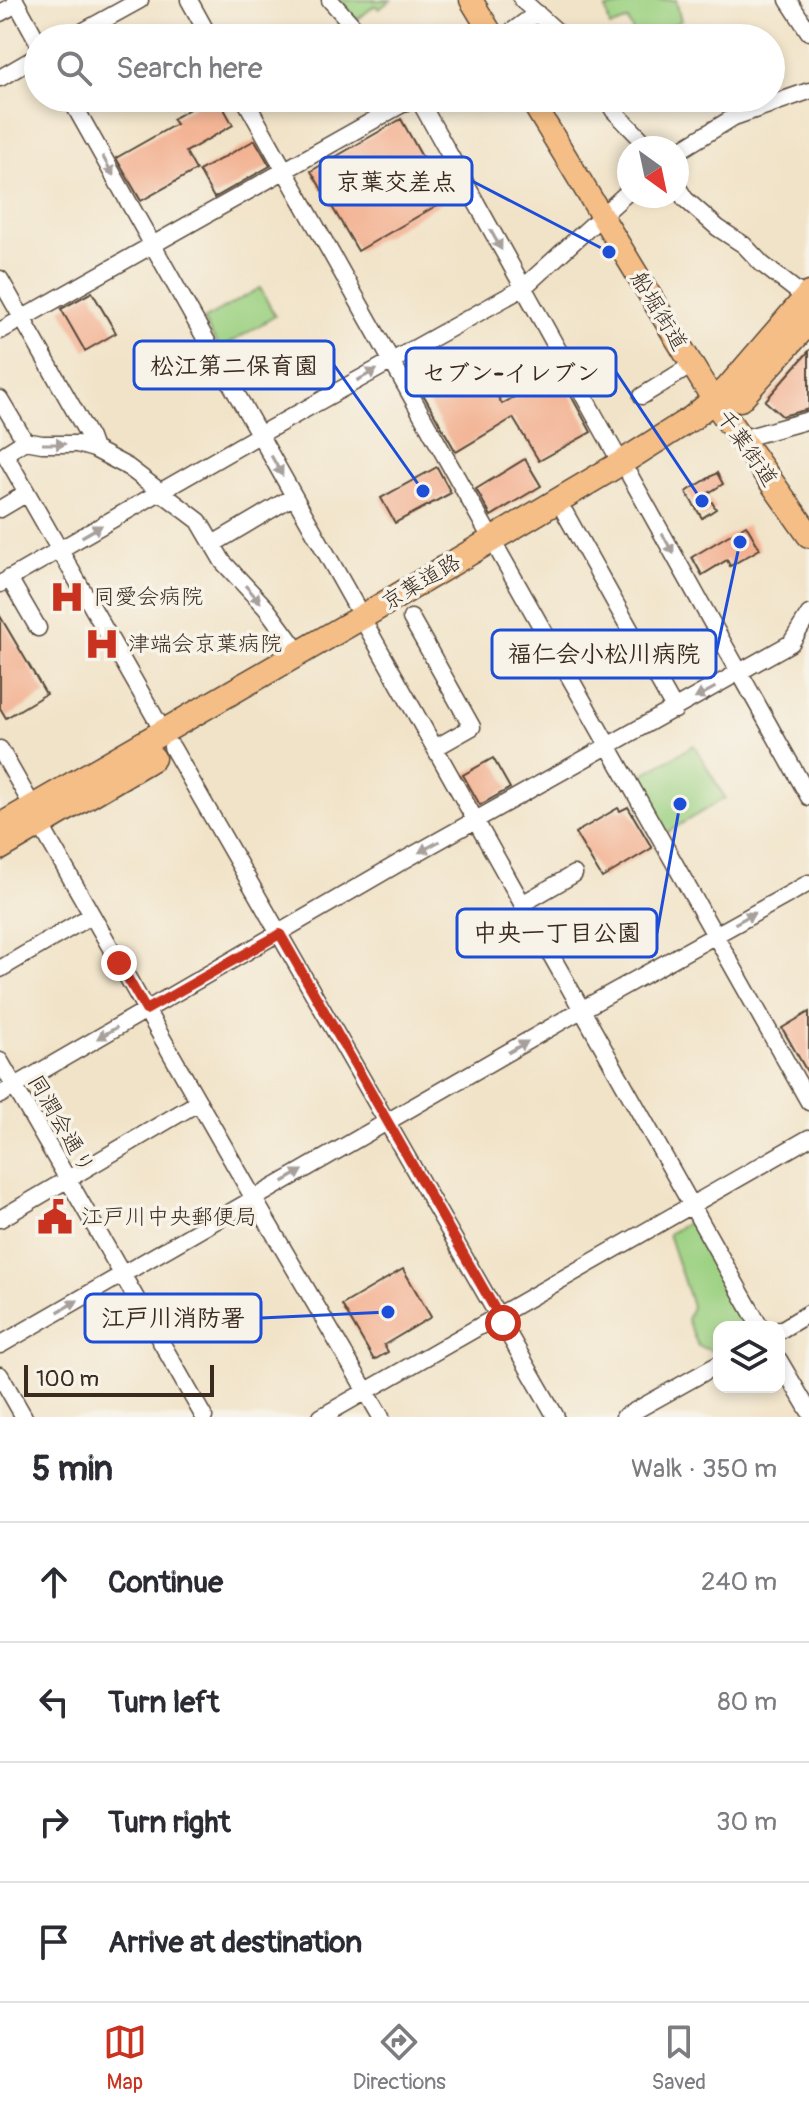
<!DOCTYPE html>
<html lang="en">
<head>
<meta charset="utf-8">
<style>
	:root { --surface:#fff; --page:#f2f2f3; --text:#2b2b33; --muted:#7c7c81; --line:#e1e1e2; --accent:#c8321e }
	body { margin:0; font-family:Pangolin,"Klee One",sans-serif; background:var(--page); color:var(--text) }
	.controls { position:absolute; right:24px; bottom:24px; display:grid; overflow:hidden; border-radius:16px; box-shadow:0 4px 12px #0003 }
	.controls button { width:72px; height:72px; display:grid; place-items:center; padding:0; border:0; border-bottom:2px solid var(--line); background:var(--surface); color:var(--text); font:40px sans-serif }
	.compass { position:absolute; left:617px; top:136px; width:72px; height:72px; border-radius:50%; background:var(--surface); box-shadow:0 4px 12px #0003; rotate:147deg }
	.scale { position:absolute; left:24px; bottom:20px; width:190px; box-sizing:border-box; padding-left:8px; border:4px solid #3b2a1e; border-top:0; font-size:22px; line-height:28px; white-space:nowrap; color:#3b2a1e; -webkit-text-stroke:6px #f7f3e8; paint-order:stroke }
	.stop { position:absolute; width:24px; height:24px; margin:-18px; border:6px solid #c8321e; border-radius:50%; background:#fff }
	.stop.end { background:#c8321e; border-color:#fff; box-shadow:0 2px 8px #0008 }
	.list { margin:0; padding:0; list-style:none }
	h2 { display:flex; justify-content:space-between; align-items:center; height:104px; margin:0; padding:0 32px; font-size:34px }
	h2 small { font-size:26px; font-weight:400; color:var(--muted) }
	.list li { display:grid; grid-template-columns:52px 1fr auto; gap:24px; align-items:center; box-sizing:border-box; height:120px; padding:0 32px; border-top:2px solid var(--line) }
	.list b { display:block; font-size:30px; white-space:nowrap }
	.list em { font-size:26px; font-style:normal; color:var(--muted) }
	.icon { flex:none; width:44px; height:44px; fill:none; stroke:currentColor; stroke-width:2; stroke-linecap:round; stroke-linejoin:round }
	.map { position:relative; flex:none; width:809px; height:1417px; overflow:hidden }
	.search { position:absolute; background:var(--surface); box-shadow:0 4px 12px #0003; left:24px; right:24px; top:24px; height:88px; display:flex; align-items:center; gap:20px; box-sizing:border-box; padding:0 28px; border-radius:44px; color:var(--muted); font-size:30px }
	.sheet { height:584px; background:var(--surface) }
	nav { display:flex; justify-content:space-around; align-items:center; box-sizing:border-box; height:112px; border-top:2px solid var(--line); background:var(--surface); font-size:22px; color:var(--muted) }
	nav a { display:grid; justify-items:center; gap:4px }
	nav .on { color:var(--accent) }
	.map>svg:first-child { display:block }
	.green { fill:#9cd182; stroke:#6c7e50; stroke-width:2 }
	.building { fill:#f3b191 }
	.lines { fill:none; stroke-linecap:round; stroke-linejoin:round }
	.minor-casing { stroke:#564638; stroke-width:19 }
	.major-casing { stroke:#564638; stroke-width:25 }
	.highway-casing { stroke:#564638; stroke-width:27 }
	.minor { stroke:#fff; stroke-width:16 }
	.major { stroke:#f5be86; stroke-width:22 }
	.highway { stroke:#f5be86; stroke-width:24 }
	.oneway { fill:#a79f9a }
	.route { stroke:#c8321e; stroke-width:10 }
	.labels { text-anchor:middle; dominant-baseline:central; stroke-width:7; stroke-linejoin:round; paint-order:stroke }
	.street-label { font-size:22px; fill:#3b2a1e; stroke:#f7f3e8 }
	.poi-label { font-size:22px; fill:#3b2a1e; stroke:#f7f3e8; text-anchor:start }
	.leader { fill:none; stroke:#1d4ed8; stroke-width:3 }
	.callout-dot { fill:#1d4ed8; stroke:#f7f3e8; stroke-width:3 }
	.callout { fill:#f7f3e8; stroke:#1d4ed8; stroke-width:3 }
	.callout-label { font-size:24px; text-anchor:middle; font-weight:bold; fill:#3b2a1e }
</style>
</head>
<body>
<div class="map">
<svg width="809" height="1417" viewBox="0 0 809 1417">
	<rect width="100%" height="100%" fill="#f7f3e8"/>
	<filter id="ink" filterUnits="userSpaceOnUse"><feTurbulence type="fractalNoise" baseFrequency=".0125" numOctaves="2"/><feDisplacementMap in="SourceGraphic" scale="16" xChannelSelector="R" yChannelSelector="G"/><feConvolveMatrix kernelMatrix="1 2 1 2 8 2 1 2 1" color-interpolation-filters="sRGB"/></filter>
	<filter id="wash" filterUnits="userSpaceOnUse"><feTurbulence type="fractalNoise" baseFrequency=".006" numOctaves="4" result="noise"/><feDisplacementMap in="SourceGraphic" scale="32" xChannelSelector="R" yChannelSelector="G"/><feGaussianBlur stdDeviation="1.8" result="paint"/><feColorMatrix in="noise" values="0 0 0 0 0 0 0 0 0 0 0 0 0 0 0 0 0 1.4 0 .05"/><feComposite in="paint" operator="in"/></filter>
	<g filter="url(#wash)">
		<rect width="100%" height="100%" fill="#f1e3c8"/>
		<path class="green" d="M340 0H391L379 9 375 5 357 20Z
			M650 0H676L681 21 643 38H636L628 20 610 27 606 9Z
			M260 288 275 316 220 349 203 320Z
			M694 745 725 798 664 834 633 780Z
			M689 1222 750 1327H719V1348L712 1351 698 1346 687 1320 692 1306 668 1234Z"/>
		<g id="blocks">
			<path class="building" d="M209 98H218L233 125 186 152 196 170 141 201 116 158 176 124 172 119Z
				M401 119 446 200 358 251 311 171Z
				M255 140 270 166 214 198 199 171Z
				M92 292 116 333 85 351 61 309Z
				M809 351V409L782 416 765 401Z
				M473 354 502 404 521 393 515 383 542 367 548 377 558 372 591 432 539 461 513 418 456 452 419 387Z
				M525 459 541 486 491 516 476 489Z
				M437 467 451 493 395 523 381 498Z
				M717 473 723 484 707 494 716 509 702 518 686 492Z
				M746 525 760 549 730 566 727 560 702 575 692 557Z
				M0 616 46 694 6 718 0 708Z
				M493 758 510 788 480 805 463 775Z
				M628 807 652 848 602 878 575 833 618 808 620 811Z
				M809 1012V1075L782 1028Z
				M403 1269 431 1317 384 1345 388 1352 374 1360 342 1305Z"/>
		</g>
	</g>
	<g filter="url(#ink)">
		<use href="#blocks" fill-opacity="0" stroke="#564638" stroke-width="2"/>
		<g class="lines">
			<g class="minor-casing">
				<path id="minor" d="M15 0 38 42
					M189 0 210 38
					M330 0 364 38
					M522 0 564 38
					M788 0 809 32
					M0 13 17 4
					M71 38 140 0
					M503 38 537 13
					M0 78 38 56
					M70 98 362 617
					M244 98 492 540
					M418 98 621 463
					M606 98 614 111 650 148
					M677 152 734 117 809 91
					M677 186 685 199 718 228 744 245 762 264 806 298
					M0 279 90 438 94 449
					M0 331 413 98
					M642 396 692 365
					M0 399 25 441 42 444H77L94 449 128 467 199 521 223 562 266 608 300 654
					M741 439 809 420
					M25 441 6 453V456L164 733
					M630 476 809 797
					M0 509 27 493
					M565 513 675 710
					M213 544 294 496
					M499 552 809 1102
					M9 578 38 628
					M0 584 259 435 523 288 629 191
					M411 618 472 727 435 748
					M368 629 760 1327
					M172 747 556 1417
					M0 749 33 807
					M40 824 254 1199 381 1417
					M522 904 574 874
					M0 969 92 915
					M0 1061 204 1417
					M0 1095 399 863 791 643 809 614
					M0 1219 199 1102
					M779 1331 809 1313
					M0 1345 581 1010 809 883
					M779 1360 809 1411
					M0 1375 24 1417
					M321 1417 809 1138
					M624 1417 719 1364"/>
			</g>
			<g class="major-casing">
				<path id="major" d="M471 0 494 38
					M530 98 714 401"/>
			</g>
			<g class="highway-casing">
				<path id="highway" d="M740 399 809 322
					M714 401 809 535
					M0 826 362 617 621 463 692 418 727 389 809 294
					M0 848 153 758"/>
			</g>
			<use href="#minor" class="minor"/>
			<use href="#major" class="major"/>
			<use href="#highway" class="highway"/>
		</g>
		<defs><path id="oneway-solid" d="M-6-.8H1V-3.2L6.5 0L1 3.2V.8H-6Z" transform="scale(2)"/></defs>
		<g class="oneway">
			<use href="#oneway-solid" transform="translate(108 166) rotate(61)"/>
			<use href="#oneway-solid" transform="translate(496 240) rotate(61)"/>
			<use href="#oneway-solid" transform="translate(367 375) rotate(-29)"/>
			<use href="#oneway-solid" transform="translate(54 444)"/>
			<use href="#oneway-solid" transform="translate(277 466) rotate(61)"/>
			<use href="#oneway-solid" transform="translate(92 531) rotate(-30)"/>
			<use href="#oneway-solid" transform="translate(668 544) rotate(61)"/>
			<use href="#oneway-solid" transform="translate(253 594) rotate(48)"/>
			<use href="#oneway-solid" transform="translate(705 693) rotate(151)"/>
			<use href="#oneway-solid" transform="translate(429 847) rotate(151)"/>
			<use href="#oneway-solid" transform="translate(745 918) rotate(-29)"/>
			<use href="#oneway-solid" transform="translate(107 1033) rotate(150)"/>
			<use href="#oneway-solid" transform="translate(518 1047) rotate(-30)"/>
			<use href="#oneway-solid" transform="translate(293 1176) rotate(-30)"/>
			<use href="#oneway-solid" transform="translate(68 1306) rotate(-30)"/>
		</g>
	</g>
	<g class="lines" filter="url(#ink)">
		<path class="route" d="M119 963 146 1010 280 934 503 1323"/>
	</g>
	<defs>
		<g id="hospital-bare" transform="scale(2.76)"><path d="M-5-5h3v3.5h4V-5h3V5h-3V1.5h-4V5h-3Z" fill="#c8321e" stroke="#f7f3e8" stroke-width="2.5" paint-order="stroke"/></g>
		<g id="civic-bare" transform="scale(2.76)"><path d="M-.6-6.5H3V-4.5H.6V-3L4-1V1h2V6H-6V1h2V-1L-.6-3ZM-1.2 2.5V6h2.4V2.5Z" fill="#c8321e" stroke="#f7f3e8" stroke-width="2.5" paint-order="stroke"/></g>
	</defs>
	<g fill-rule="evenodd">
		<use href="#hospital-bare" x="67" y="597"/>
		<use href="#hospital-bare" x="102" y="644"/>
		<use href="#civic-bare" x="55" y="1217"/>
	</g>
	<g class="labels">
		<g class="street-label">
			<text transform="translate(659 311) rotate(59)">船堀街道</text>
			<text transform="translate(747 448) rotate(55)">千葉街道</text>
			<text transform="translate(421 582) rotate(-31)">京葉道路</text>
			<text transform="translate(61 1124) rotate(60)">同潤会通り</text>
		</g>
		<g class="poi-label">
			<text x="93" y="597">同愛会病院</text>
			<text x="128" y="644">津端会京葉病院</text>
			<text x="81" y="1217">江戸川中央郵便局</text>
		</g>
	</g>
	<path class="leader" d="M609 252L472 181M423 491L334 365M702 501L616 372M740 542L716 654M680 804L657 933M388 1312L261 1318"/>
	<g class="callout-dot">
		<circle cx="609" cy="252" r="8"/>
		<circle cx="423" cy="491" r="8"/>
		<circle cx="702" cy="501" r="8"/>
		<circle cx="740" cy="542" r="8"/>
		<circle cx="680" cy="804" r="8"/>
		<circle cx="388" cy="1312" r="8"/>
	</g>
	<g class="callout">
		<rect x="320" y="157" width="152" height="48" rx="8"/>
		<rect x="134" y="341" width="200" height="48" rx="8"/>
		<rect x="406" y="348" width="210" height="48" rx="8"/>
		<rect x="492" y="630" width="224" height="48" rx="8"/>
		<rect x="457" y="909" width="200" height="48" rx="8"/>
		<rect x="85" y="1294" width="176" height="48" rx="8"/>
	</g>
	<g class="callout-label">
		<text x="396" y="190">京葉交差点</text>
		<text x="234" y="374">松江第二保育園</text>
		<text x="511" y="381">セブン-イレブン</text>
		<text x="604" y="662">福仁会小松川病院</text>
		<text x="557" y="941">中央一丁目公園</text>
		<text x="173" y="1326">江戸川消防署</text>
	</g>
</svg>
<div class="controls">
<button><svg class="icon" aria-label="layers" viewBox="0 0 24 24"><path d="M12 4l9 5-9 5-9-5zM3 14l9 5 9-5"/></svg></button>
</div>
<svg class="compass" viewBox="-18 -18 36 36"><path d="M0-13l5 13h-10z" fill="#e53935"/><path d="M0 13l5-13h-10z" fill="#7c7c81"/></svg>
<div class="scale">100 m</div>
<div class="stop" style="left:503px;top:1323px"></div>
<div class="stop end" style="left:119px;top:963px"></div>
<div class="search"><svg class="icon" aria-label="search" viewBox="0 0 24 24"><circle cx="10" cy="10" r="6"/><path d="M15 15l6 6"/></svg>Search here</div>
</div>
<section class="sheet">
<h2>5 min<small>Walk · 350 m</small></h2>
<ul class="list">
<li><svg class="icon" aria-label="ahead" viewBox="0 0 24 24"><path d="M12 20V5M6 11l6-6 6 6"/></svg><div><b>Continue</b></div><em>240 m</em></li>
<li><svg class="icon" aria-label="left" viewBox="0 0 24 24"><path d="M17 20v-9H6M10 6l-5 5 5 5"/></svg><div><b>Turn left</b></div><em>80 m</em></li>
<li><svg class="icon" aria-label="right" viewBox="0 0 24 24"><path d="M7 20v-9h11M14 6l5 5-5 5"/></svg><div><b>Turn right</b></div><em>30 m</em></li>
<li><svg class="icon" aria-label="arrive" viewBox="0 0 24 24"><path d="M6 21V4h12l-3 4 3 4H6"/></svg><div><b>Arrive at destination</b></div></li>
</ul>
</section>
<nav>
<a class="on"><svg class="icon" aria-label="map" viewBox="0 0 24 24"><path d="M3 6l6-2 6 2 6-2v14l-6 2-6-2-6 2zM9 4v14M15 6v14"/></svg>Map</a>
<a><svg class="icon" aria-label="directions" viewBox="0 0 24 24"><path d="M12 3l9 9-9 9-9-9zM9 14v-3h6M13 9l2 2-2 2"/></svg>Directions</a>
<a><svg class="icon" aria-label="saved" viewBox="0 0 24 24"><path d="M7 4h10v16l-5-4-5 4z"/></svg>Saved</a>
</nav>
</body>
</html>
